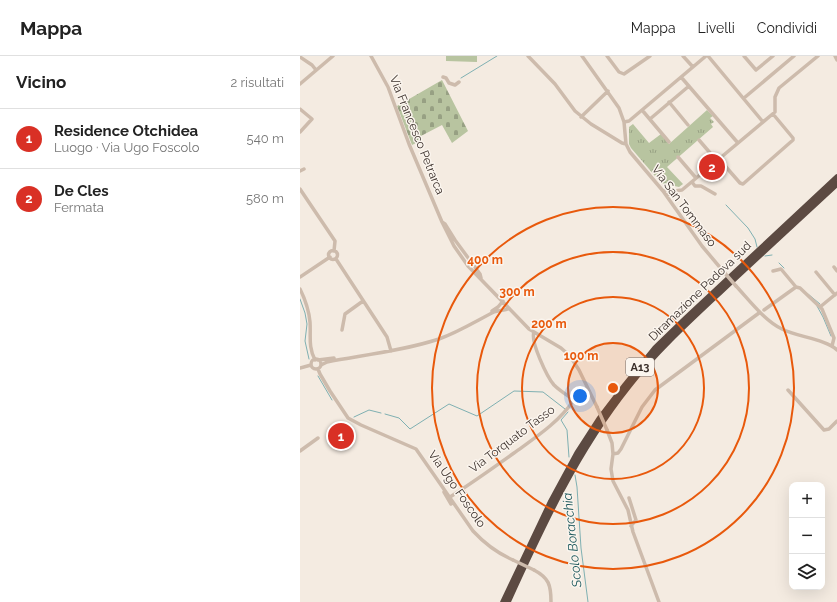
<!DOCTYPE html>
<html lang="it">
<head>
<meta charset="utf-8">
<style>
	:root { --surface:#fff; --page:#f2f2f2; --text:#222; --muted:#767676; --line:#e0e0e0; --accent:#d93025 }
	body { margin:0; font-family:Raleway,sans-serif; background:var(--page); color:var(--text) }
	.controls { position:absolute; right:12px; bottom:12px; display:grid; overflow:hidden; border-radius:8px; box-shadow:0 4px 16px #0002 }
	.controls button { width:36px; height:36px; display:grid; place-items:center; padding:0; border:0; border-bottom:1px solid var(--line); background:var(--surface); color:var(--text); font:20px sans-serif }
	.you { position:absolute; left:280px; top:340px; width:14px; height:14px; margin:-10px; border:3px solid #fff; border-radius:50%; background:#1a73e8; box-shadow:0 0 0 6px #1a73e833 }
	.badge { display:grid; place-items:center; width:26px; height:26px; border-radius:50%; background:var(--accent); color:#fff; font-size:13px; font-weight:700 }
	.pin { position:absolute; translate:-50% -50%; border:2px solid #fff; box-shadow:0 1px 4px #0006 }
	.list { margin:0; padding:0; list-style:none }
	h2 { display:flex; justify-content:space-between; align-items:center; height:52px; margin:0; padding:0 16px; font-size:17px }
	h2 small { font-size:13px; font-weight:400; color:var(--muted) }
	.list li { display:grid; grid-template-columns:26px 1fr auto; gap:12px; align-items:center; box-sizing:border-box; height:60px; padding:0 16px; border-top:1px solid var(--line) }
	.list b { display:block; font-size:15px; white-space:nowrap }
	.list p { margin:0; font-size:13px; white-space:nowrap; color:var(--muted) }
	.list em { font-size:13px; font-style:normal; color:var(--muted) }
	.icon { flex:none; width:22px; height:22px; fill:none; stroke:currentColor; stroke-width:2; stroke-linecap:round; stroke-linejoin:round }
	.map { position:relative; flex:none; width:537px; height:546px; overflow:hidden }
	header { display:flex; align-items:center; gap:24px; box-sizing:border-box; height:56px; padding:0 20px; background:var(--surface); border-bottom:1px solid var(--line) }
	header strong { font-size:19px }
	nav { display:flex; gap:22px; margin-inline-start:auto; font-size:14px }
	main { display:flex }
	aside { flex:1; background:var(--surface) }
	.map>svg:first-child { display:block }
	.grass { fill:url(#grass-tufts) }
	.cemetery { fill:url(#cemetery-stones) }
	.pitch { fill:#b8c4a0 }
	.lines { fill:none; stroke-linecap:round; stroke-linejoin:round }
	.stream { stroke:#7fb0b2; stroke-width:1 }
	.minor { stroke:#cdbbac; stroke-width:3.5 }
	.highway { stroke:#5c4a42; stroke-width:5.5 }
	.minor-bridge { stroke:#cdbbac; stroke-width:3.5 }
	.ring { fill:none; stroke:#e8590c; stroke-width:2 }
	.labels { text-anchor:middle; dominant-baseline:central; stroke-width:3; stroke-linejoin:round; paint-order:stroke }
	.shield { fill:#fbf5ee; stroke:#756b66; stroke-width:1 }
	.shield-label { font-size:11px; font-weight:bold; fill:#3b302b }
	.street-label { font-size:12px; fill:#3b302b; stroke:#fbf5ee }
	.water-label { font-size:13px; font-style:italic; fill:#1f5a5e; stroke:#fbf5ee }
	.centre { fill:#e8590c; stroke:#fbf5ee; stroke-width:2 }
	.ring-label { font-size:12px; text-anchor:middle; font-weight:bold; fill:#e8590c; stroke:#fbf5ee; stroke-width:3; stroke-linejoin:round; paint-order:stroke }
</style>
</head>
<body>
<header>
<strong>Mappa</strong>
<nav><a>Mappa</a><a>Livelli</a><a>Condividi</a></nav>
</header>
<main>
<aside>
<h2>Vicino<small>2 risultati</small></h2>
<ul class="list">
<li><span class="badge">1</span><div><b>Residence Otchidea</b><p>Luogo · Via Ugo Foscolo</p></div><em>540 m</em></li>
<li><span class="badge">2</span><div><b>De Cles</b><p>Fermata</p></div><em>580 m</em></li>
</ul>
</aside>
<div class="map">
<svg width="537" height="546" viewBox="0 0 537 546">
	<defs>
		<pattern id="grass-tufts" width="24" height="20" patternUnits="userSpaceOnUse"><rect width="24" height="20" fill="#b8c4a0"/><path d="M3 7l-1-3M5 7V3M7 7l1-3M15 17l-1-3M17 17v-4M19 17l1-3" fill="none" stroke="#97a083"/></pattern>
		<pattern id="cemetery-stones" width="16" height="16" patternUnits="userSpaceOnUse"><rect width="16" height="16" fill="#b8c4a0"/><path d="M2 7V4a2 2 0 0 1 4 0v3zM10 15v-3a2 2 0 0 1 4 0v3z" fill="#97a083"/></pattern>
	</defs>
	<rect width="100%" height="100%" fill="#f4ebe1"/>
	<path class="grass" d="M407 54 413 60 410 62 414 66 411 68 413 71 367 111 383 128 379 131 361 127 331 92 329 88V71L333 68 349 87 361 78 369 88Z"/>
	<path class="cemetery" d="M142 24 168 75 152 87 142 69 119 81 120 85 112 89 97 50Z"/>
	<path class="pitch" d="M146 0H177V6L146 5Z"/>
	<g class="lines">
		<path class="stream" d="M161 22 197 0
			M426 149 448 172 455 183 457 191
			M465 200 472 199
			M479 207 484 212
			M508 238 520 248
			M0 243 5 257 7 268 5 285 9 303
			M517 250 523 261 531 280
			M18 320 32 344
			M268 356 261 364 267 374 269 401
			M85 358 99 362 110 373 149 348 177 360 214 335 243 336 265 353
			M54 361 69 354 81 357
			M275 419 277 431 281 492 288 546"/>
		<path class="minor" d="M71 0 88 31 109 88 142 166 154 190 168 210 229 273 261 292 270 300 279 314 297 351
			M228 0 255 28 275 55 291 68 322 87 326 88
			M282 0 319 52 324 66 326 88 330 96 363 135 402 190 423 215
			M307 0 319 16 324 18 350 0
			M383 0 393 11
			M408 0 463 66
			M444 0 456 14 473 0
			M535 0 537 4
			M0 1 12 9 16 14
			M143 21 146 22 149 27 155 29 159 26
			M381 21 438 87
			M0 28 33 0
			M444 42 494 0
			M369 46 388 69
			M0 53 12 63 0 76
			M342 54 369 86
			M281 61 308 35
			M350 63 389 30
			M324 66 329 65 406 0
			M399 84 417 105
			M378 101 396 122
			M419 103 440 127 443 128 493 84V82L473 58
			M0 115 4 113
			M392 126 395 130H401L415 138
			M0 133 35 185 34 195
			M363 135 368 133 374 135
			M367 139 374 135 382 134 475 56V41L479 32 518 0
			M142 166 145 168 155 184 180 218 181 222
			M28.5 199a4.5 4.5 0 1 1 9 0a4.5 4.5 0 1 1-9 0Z
			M36 203 87 281 91 295
			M534 211 537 215
			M473 215 481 213 496 231 500 232 522 253 534 282 532 290
			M516 216 535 239
			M0 221 30 201
			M436 230C450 245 464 264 482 273 497 281 526 283 537 294
			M0 233C5 243 9 255 10 266 11 281 8 290 15 304
			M520 251 537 237
			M464 254 496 231
			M192 255 198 251 203 245
			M42 274 45 258 63 245
			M11 308a5 5 0 1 1 10 0a5 5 0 1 1-10 0Z
			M18 304 34 302
			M21 309 27 306C64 299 102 295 139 283 159 276 176 265 194 256 199 254 205 255 209 252
			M0 312 11 309
			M18 313 20 318 30 335 48 362 61 369 116 393 173 475C185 488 197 497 213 504
			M488 334 524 374 529 373 537 365
			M307 374 312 387 313 398 311 413 313 425 328 454 333 476 359 546
			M0 395 18 382
			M313 398 318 397 321 393 342 351 355 334 459 257
			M145 435 144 436 151 448
			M150 441C172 427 193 412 214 397 236 381 258 367 274 344 267 339 260 335 254 329 247 321 230 285 234 276
			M329 442 336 464 331 470
			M234 514C249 522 251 529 251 546"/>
		<path class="highway" d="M203 546 251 445 277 397 299 363 325 329 355 292 386 262 537 121
			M208 546C242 471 277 395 329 330 359 292 395 260 430 227 466 194 501 161 537 128"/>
		<path class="minor-bridge" d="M423 215 436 230
			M297 351 307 374
			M213 504 234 514"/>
	</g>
	<circle cx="313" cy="332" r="45" fill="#e8590c" fill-opacity=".12"/>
	<g class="ring">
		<circle cx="313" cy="332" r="45"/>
		<circle cx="313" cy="332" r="91"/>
		<circle cx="313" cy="332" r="136"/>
		<circle cx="313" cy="332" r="181"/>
	</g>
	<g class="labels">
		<rect class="shield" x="326" y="302" width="28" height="18" rx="3"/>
		<g class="shield-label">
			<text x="340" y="311">A13</text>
		</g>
		<g class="street-label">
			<text transform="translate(117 79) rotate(68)">Via Francesco Petrarca</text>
			<text transform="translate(384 150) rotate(53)">Via San Tommaso</text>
			<text transform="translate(400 235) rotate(-44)">Diramazione Padova sud</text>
			<text transform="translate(212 383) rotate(-37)">Via Torquato Tasso</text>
			<text transform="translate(157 433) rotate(55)">Via Ugo Foscolo</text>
		</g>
		<g class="water-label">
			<text transform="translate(272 484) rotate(-96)">Scolo Boracchia</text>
		</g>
	</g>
	<circle cx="313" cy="332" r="6" class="centre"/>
	<g class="ring-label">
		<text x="185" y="208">400 m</text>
		<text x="217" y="240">300 m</text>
		<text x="249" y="272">200 m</text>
		<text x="281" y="304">100 m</text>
	</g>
</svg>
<div class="controls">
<button>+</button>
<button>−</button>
<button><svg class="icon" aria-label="layers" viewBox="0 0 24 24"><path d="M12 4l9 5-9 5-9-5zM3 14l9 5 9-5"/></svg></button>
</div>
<div class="you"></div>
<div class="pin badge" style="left:41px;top:380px">1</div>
<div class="pin badge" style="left:412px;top:111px">2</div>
</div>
</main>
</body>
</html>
